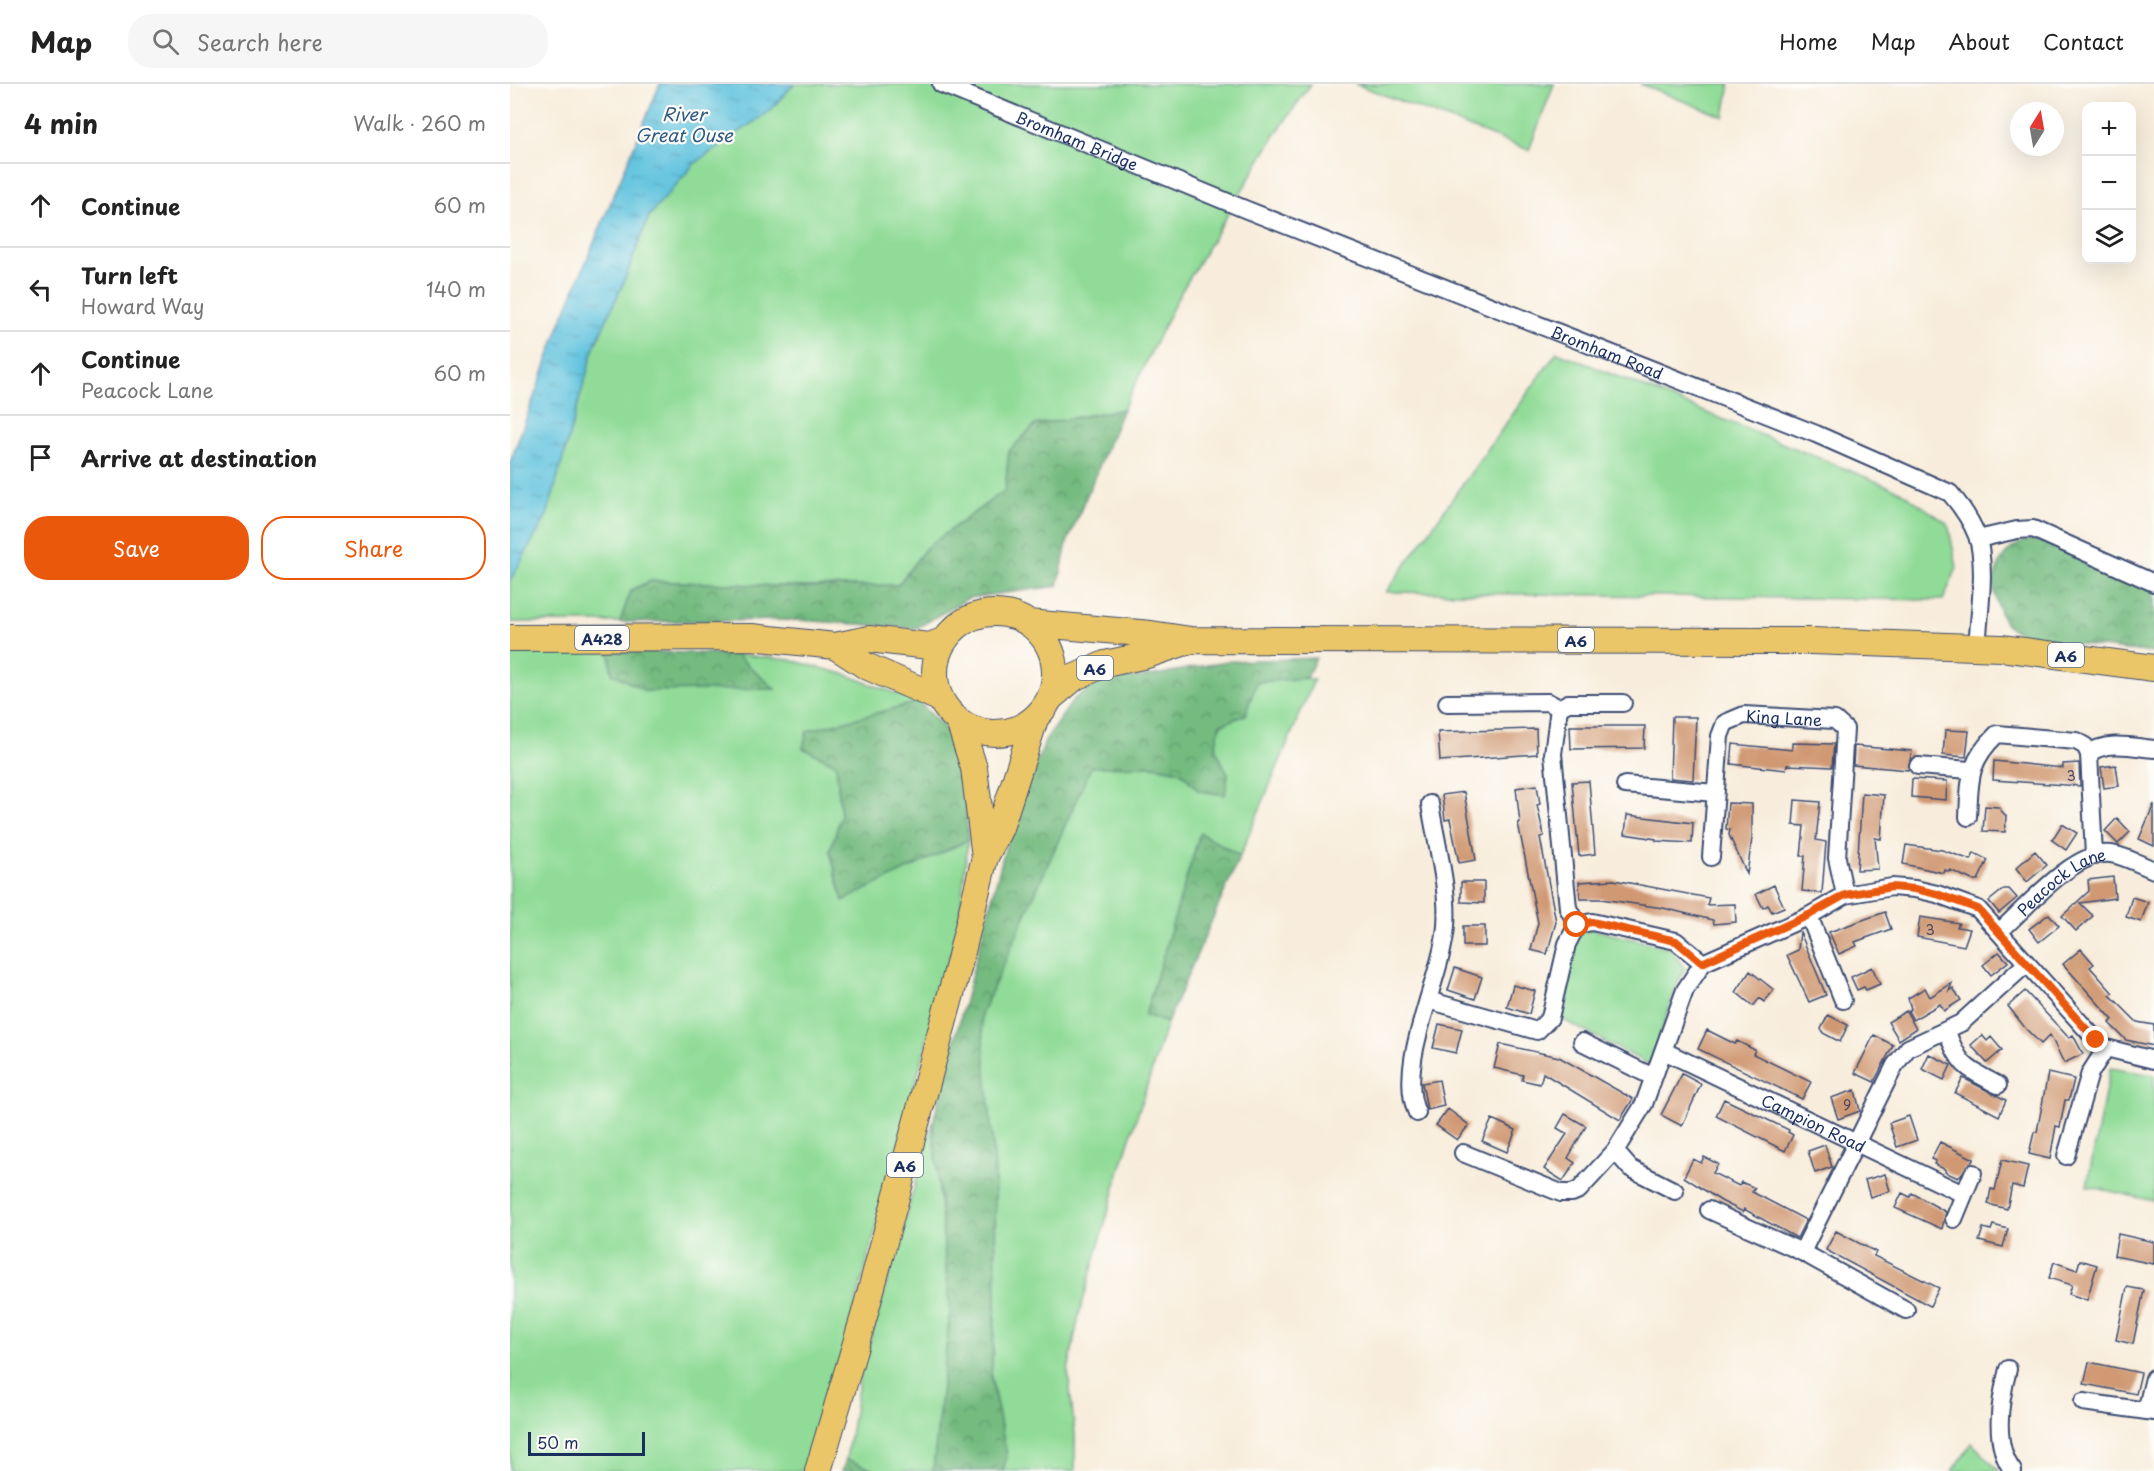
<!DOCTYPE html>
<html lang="en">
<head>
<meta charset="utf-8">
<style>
	:root { --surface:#fff; --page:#f6f6f6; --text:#222; --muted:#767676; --line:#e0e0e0; --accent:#ea580c }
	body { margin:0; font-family:"Playpen Sans",sans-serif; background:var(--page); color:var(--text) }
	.controls { position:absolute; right:18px; top:18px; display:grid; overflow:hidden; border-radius:12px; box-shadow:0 6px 24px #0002 }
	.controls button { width:54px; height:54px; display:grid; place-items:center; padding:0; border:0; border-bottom:2px solid var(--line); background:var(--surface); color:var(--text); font:30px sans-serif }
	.compass { position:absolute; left:1500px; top:18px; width:54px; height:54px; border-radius:50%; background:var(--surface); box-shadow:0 6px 24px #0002; rotate:11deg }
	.scale { position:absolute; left:18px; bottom:15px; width:117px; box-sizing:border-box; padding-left:6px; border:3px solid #1b2f5e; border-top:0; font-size:16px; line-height:21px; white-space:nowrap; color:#1b2f5e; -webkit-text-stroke:4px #fdfcf7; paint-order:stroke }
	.stop { position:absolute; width:18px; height:18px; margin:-14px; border:4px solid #ea580c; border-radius:50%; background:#fff }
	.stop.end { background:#ea580c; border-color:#fff; box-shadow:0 2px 6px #0008 }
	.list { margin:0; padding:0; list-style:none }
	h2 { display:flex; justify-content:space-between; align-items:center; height:78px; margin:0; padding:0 24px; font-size:26px }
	h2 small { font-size:20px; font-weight:400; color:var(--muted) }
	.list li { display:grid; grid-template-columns:39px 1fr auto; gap:18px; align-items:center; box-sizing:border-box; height:84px; padding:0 24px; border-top:2px solid var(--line) }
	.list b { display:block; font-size:22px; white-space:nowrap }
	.list p { margin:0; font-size:20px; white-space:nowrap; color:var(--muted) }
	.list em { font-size:20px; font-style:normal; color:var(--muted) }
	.actions { display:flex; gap:12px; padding:18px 24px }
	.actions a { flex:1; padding:14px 0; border:2px solid var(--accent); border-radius:24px; text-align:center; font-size:21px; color:var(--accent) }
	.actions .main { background:var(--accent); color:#fff }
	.icon { flex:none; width:33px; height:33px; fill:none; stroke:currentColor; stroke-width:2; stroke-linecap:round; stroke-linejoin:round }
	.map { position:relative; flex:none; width:1644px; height:1387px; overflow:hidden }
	header { display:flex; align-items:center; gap:36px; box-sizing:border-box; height:84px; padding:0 30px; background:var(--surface); border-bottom:2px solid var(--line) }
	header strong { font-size:28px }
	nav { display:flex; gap:33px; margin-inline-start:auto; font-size:21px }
	.search { width:420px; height:54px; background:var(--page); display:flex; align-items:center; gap:15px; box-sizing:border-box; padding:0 21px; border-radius:24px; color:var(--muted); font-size:22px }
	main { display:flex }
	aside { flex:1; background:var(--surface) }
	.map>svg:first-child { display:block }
	.green { fill:#90db97; stroke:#56857a; stroke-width:1.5 }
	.forest { fill:url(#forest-crowns); stroke:#48756f; stroke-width:1.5 }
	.water { fill:url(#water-ripples); stroke:#3e799e; stroke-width:1.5 }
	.building { fill:#d09973 }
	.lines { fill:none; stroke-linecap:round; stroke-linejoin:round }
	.minor-casing { stroke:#3c4c71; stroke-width:20 }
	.highway-casing { stroke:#3c4c71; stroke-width:28 }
	.minor { stroke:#fff; stroke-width:16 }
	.highway { stroke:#ebc669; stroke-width:26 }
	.route { stroke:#ea580c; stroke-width:8 }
	.labels { text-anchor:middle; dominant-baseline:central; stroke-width:4.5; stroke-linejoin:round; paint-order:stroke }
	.number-label { font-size:14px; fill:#484a63 }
	.shield { fill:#fdfcf7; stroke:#5f6c8c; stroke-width:1.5 }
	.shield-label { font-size:15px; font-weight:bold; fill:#1b2f5e }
	.street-label { font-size:16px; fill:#1b2f5e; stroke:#fdfcf7 }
	.water-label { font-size:18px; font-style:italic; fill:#305b84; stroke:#fdfcf7 }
</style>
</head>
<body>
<header>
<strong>Map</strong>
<div class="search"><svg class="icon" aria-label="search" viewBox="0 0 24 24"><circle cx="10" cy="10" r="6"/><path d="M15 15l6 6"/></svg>Search here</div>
<nav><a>Home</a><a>Map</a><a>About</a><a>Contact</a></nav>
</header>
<main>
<aside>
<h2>4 min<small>Walk · 260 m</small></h2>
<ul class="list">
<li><svg class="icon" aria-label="ahead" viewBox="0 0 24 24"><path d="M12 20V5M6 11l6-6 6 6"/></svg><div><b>Continue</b></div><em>60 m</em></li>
<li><svg class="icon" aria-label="left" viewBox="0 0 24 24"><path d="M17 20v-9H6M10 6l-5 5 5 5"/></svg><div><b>Turn left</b><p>Howard Way</p></div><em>140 m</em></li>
<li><svg class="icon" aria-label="ahead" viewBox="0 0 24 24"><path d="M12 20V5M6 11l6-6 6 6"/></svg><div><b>Continue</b><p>Peacock Lane</p></div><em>60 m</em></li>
<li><svg class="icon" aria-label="arrive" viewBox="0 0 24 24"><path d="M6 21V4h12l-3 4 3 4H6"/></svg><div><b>Arrive at destination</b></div></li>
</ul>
<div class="actions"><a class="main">Save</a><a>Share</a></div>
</aside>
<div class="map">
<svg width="1644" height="1387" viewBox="0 0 1644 1387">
	<defs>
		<pattern id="forest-crowns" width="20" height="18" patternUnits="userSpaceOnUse" patternTransform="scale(1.5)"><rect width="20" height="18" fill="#74bb80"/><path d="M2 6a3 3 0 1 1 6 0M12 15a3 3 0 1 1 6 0" fill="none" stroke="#5e986c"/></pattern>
		<pattern id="water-ripples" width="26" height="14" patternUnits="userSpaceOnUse" patternTransform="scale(1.5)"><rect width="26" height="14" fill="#60c3de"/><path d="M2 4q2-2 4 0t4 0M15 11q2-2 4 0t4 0" fill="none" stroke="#4e9fb7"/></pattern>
	</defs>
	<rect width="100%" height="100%" fill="#fdfcf7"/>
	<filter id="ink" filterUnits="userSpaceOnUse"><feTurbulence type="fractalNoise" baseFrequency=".0167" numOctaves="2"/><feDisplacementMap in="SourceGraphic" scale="12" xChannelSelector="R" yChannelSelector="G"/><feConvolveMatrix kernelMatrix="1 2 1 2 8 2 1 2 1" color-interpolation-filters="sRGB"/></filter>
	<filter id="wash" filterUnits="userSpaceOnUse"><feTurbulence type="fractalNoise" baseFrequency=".008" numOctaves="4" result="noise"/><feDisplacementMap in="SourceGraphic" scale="24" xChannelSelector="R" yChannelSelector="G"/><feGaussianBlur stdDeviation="1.35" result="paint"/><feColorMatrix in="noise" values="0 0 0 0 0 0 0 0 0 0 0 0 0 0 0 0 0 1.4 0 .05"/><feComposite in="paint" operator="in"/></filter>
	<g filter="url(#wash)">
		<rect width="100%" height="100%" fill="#f8eddc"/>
		<path class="green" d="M284 0H801L767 48 668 213 613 325 525 341 499 367 495 406 416 464 388 501 294 503 141 497 121 506 110 538H0V497L37 431 84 263 113 200 139 132 184 80 259 27Z
			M845 0H1044L1019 66Z
			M1130 0H1220L1214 33Z
			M1047 268 1390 407 1438 440 1447 484 1433 516 876 508Z
			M0 566 99 567 102 589 264 605 225 570 280 576 334 590 409 618 297 647 294 664 326 680 331 732 320 767 333 816 458 756 449 838 324 1300 296 1387H0Z
			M796 594 804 596 730 772 690 749 636 931 657 939 612 1079 569 1231 558 1287 565 1351V1387H493L497 1372 481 1293 486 1218 471 931 581 682H645L670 687 689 707 718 690 705 664 710 641 735 631 747 597Z
			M1080 845 1160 864 1175 885 1168 898 1140 981 1053 936 1049 923 1065 854 1071 848Z
			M1600 984 1644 991V1117L1577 1102Z
			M423 1038 440 1228 423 1387H365L336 1375 350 1292Z
			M1462 1359 1489 1387H1443Z"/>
		<path class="forest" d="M613 325 557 459 548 502 458 514 407 544 287 536 110 538 121 506 141 497 294 503 388 501 416 464 495 406 499 367 525 341Z
			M1520 456 1541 460 1644 507V569C1615 565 1519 558 1500 544 1490 536 1481 505 1485 493 1490 473 1500 460 1520 456Z
			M99 567 225 570 265 605 135 607 102 589Z
			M806 574 796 594 747 598 735 631 710 641 705 664 718 691 715 711 689 707 670 687 645 682 581 683 471 931 485 1086 486 1218 481 1293 497 1372 493 1387H423L440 1228 423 1038 500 746 536 655 564 615 594 594 635 593 719 577Z
			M409 618 438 647 454 691 458 756 333 817 320 767 331 732 326 680 293 664 297 647Z
			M690 749 730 772 657 939 635 931Z
			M336 1375 365 1387H332Z"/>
		<path class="water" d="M150 0H284L259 27 184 80 139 132 113 200 84 263 37 431 0 497V379L53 233Z"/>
		<g id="blocks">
			<path class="building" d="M1162 633H1186L1183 696 1160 694Z
				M1060 642H1135L1134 664 1061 665Z
				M1026 645 1027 670 930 677 928 648Z
				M1435 646 1459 647 1456 673 1433 671Z
				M1282 659 1324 660 1322 683 1277 681 1276 686 1221 680 1223 660 1282 666Z
				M1344 662 1402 667 1398 686 1343 681Z
				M1484 677 1553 684V680L1569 679 1570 702 1483 696Z
				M1606 681 1609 702 1594 704 1591 683Z
				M1402 695 1437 697 1436 716 1401 713Z
				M1079 697 1085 770 1069 772 1062 698Z
				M1027 701 1030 720 1027 721 1034 752 1030 753 1046 838 1037 870 1021 866 1028 839 1008 739H1010L1006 704Z
				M954 708 966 776 949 779 940 735 935 736 932 711Z
				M1352 709 1374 711 1371 755 1365 754 1368 785 1347 786Z
				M1285 716 1310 718 1306 756 1316 758 1312 809 1292 807 1295 772H1291L1294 742 1283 741Z
				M1218 719 1242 720V754L1237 790 1219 751 1220 746 1216 745Z
				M1644 720V762L1629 755Z
				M1475 722 1488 723 1496 732 1495 748 1473 747Z
				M1117 731 1183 739 1182 759 1146 757V755L1115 750Z
				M1607 734 1620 748 1608 760 1595 747Z
				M1552 740 1567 749 1556 766 1542 756Z
				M1396 761 1432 766 1461 776 1464 769 1478 776 1468 796H1462L1440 786V788L1435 786 1434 789 1393 780Z
				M1525 767 1537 781 1517 798 1506 784Z
				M1603 793 1605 814 1570 819 1583 832 1566 847 1552 832 1579 807 1578 796Z
				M1104 796 1199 814 1197 821 1225 820 1226 838 1204 840 1203 836 1153 824 1091 815H1070L1069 798Z
				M951 798H974V819L951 818Z
				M1264 801 1274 823 1262 828 1258 821 1253 824 1246 810Z
				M1494 805H1499L1507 814 1489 829 1479 817Z
				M1622 813 1638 818 1631 838 1616 833Z
				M1375 828 1381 845 1345 858 1347 862 1329 870 1319 848Z
				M1539 830 1549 842 1529 858 1519 845Z
				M1410 833 1449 839 1447 843 1460 845 1454 862 1407 853Z
				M953 842H975V862H953Z
				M1290 848 1316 911 1299 918 1277 871 1288 866Z
				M1571 865 1584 880 1580 883 1603 909 1600 911 1627 938 1644 941V962L1616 956 1599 939 1603 936 1553 880Z
				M1489 868 1498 878 1481 891 1473 881Z
				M1362 883 1370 900 1356 906 1354 903 1347 906 1341 893Z
				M945 884 972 893 965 915 938 906Z
				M1240 887 1264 906 1254 918 1250 914 1243 922 1226 908Z
				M1442 899 1439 907 1443 904 1451 916 1434 927 1430 920 1403 936 1398 927 1401 925 1398 914 1415 904 1420 913Z
				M1003 901 1025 907 1019 930 997 923Z
				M1515 907 1559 954 1563 951 1573 970 1554 979 1540 951 1531 960 1516 945 1498 922Z
				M1396 927 1406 945 1389 956 1378 938Z
				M1318 931 1338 941 1330 958 1313 949 1311 945Z
				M929 940 952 945 946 969 923 964Z
				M1197 946 1225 960 1227 957 1245 966 1243 970 1301 998 1292 1015 1188 965Z
				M1364 951 1383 961 1364 998 1345 989Z
				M1472 951 1477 957 1481 953 1492 966 1477 979 1461 961Z
				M990 960 1049 973 1123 1015 1110 1036 1033 989 1030 1000 1012 996 1013 991 984 984Z
				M1419 970 1441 981 1434 996 1412 985Z
				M1538 989 1564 995 1559 1016H1555L1550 1043 1546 1042 1540 1075 1519 1070 1524 1048H1527Z
				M1172 990 1191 1000 1172 1042 1151 1031Z
				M1453 994 1496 1016 1489 1032 1445 1009Z
				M929 996 934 1022 917 1026 912 999Z
				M1345 1006 1350 1027 1328 1035 1321 1014Z
				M1214 1015 1279 1046 1278 1048 1283 1051 1275 1067 1206 1032Z
				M938 1025 959 1041 947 1056 926 1041Z
				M1055 1030 1076 1042 1058 1074 1065 1079 1053 1097 1034 1085 1057 1050 1047 1044Z
				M1399 1032 1407 1056 1387 1063 1379 1039Z
				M982 1035 1006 1046 997 1068 972 1057Z
				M1430 1058 1464 1075 1448 1094 1435 1088 1436 1086 1424 1080 1426 1077 1421 1075Z
				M1315 1061 1322 1083 1305 1089 1298 1067Z
				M1194 1073 1208 1080 1203 1089 1229 1102 1231 1098 1245 1104 1242 1108 1296 1136 1287 1154 1234 1125 1233 1128 1211 1117 1174 1093 1183 1075 1191 1079Z
				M1492 1076 1518 1082 1513 1104 1502 1101 1497 1125 1478 1120 1481 1105 1485 1106Z
				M1375 1090 1380 1107 1360 1113 1355 1096Z
				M1392 1109 1400 1113 1402 1109 1436 1128 1432 1145 1385 1124Z
				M1483 1141 1498 1145 1493 1163 1469 1157 1473 1144 1481 1146Z
				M1326 1147 1366 1168 1364 1172 1429 1204 1420 1222 1316 1166Z
				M1608 1150 1644 1158V1180L1604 1172Z
				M1570 1176 1587 1181 1577 1216 1559 1210 1562 1201 1539 1194 1544 1178 1567 1186Z
				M1617 1203 1634 1206 1623 1260 1606 1256Z
				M1579 1278 1631 1289 1626 1310 1574 1300Z"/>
		</g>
	</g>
	<g filter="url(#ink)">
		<use href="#blocks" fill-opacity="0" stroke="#3c4c71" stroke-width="1.5"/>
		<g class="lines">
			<g class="minor-casing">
				<g id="minor">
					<path id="s1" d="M431 0 737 126 1306 350 1440 409C1451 422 1461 436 1467 452 1477 480 1469 532 1467 563"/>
					<path d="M1468 455 1507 446 1523 445 1644 499"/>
					<path d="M937 619 1038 618 1049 624"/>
					<path d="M1049 624 1043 670 1058 824 1067 841 1082 838 1166 857 1193 879"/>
					<path d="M1049 624 1058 619H1113"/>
					<path d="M1579 670C1595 656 1624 663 1644 665"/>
					<path d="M1408 682 1460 686"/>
					<path d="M1115 701 1205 709"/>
					<path d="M1458 733C1460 695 1458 678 1487 650L1566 657 1575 662 1579 670 1584 772"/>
					<path id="s2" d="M1201 773 1210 652 1215 639 1234 631 1325 636 1335 645 1327 774 1335 811"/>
					<path d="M1299 832 1333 916"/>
					<path id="s3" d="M1490 847C1515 825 1565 765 1601 770 1615 772 1631 781 1644 786"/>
					<path d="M918 916 1027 947 1040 934 1057 860 1067 841"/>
					<path d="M1437 948C1450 983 1456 984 1488 1001"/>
					<path d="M1072 958 1143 993"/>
					<path id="s4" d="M1154 967 1453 1110"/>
					<path d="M907 1029C885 980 932 895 936 842 939 803 926 759 920 720"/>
					<path d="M1105 1067 1120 1084 1165 1107"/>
					<path d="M953 1069 1051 1109H1062L1069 1106 1105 1067 1134 1020 1175 906 1193 879 1299 832 1335 811 1382 803 1405 805 1427 810 1468 825 1586 956 1596 964 1644 976"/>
					<path d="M1556 1072 1580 989 1596 964"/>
					<path d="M1199 1126 1292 1168 1396 1226"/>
					<path d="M1444 1135 1463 1089"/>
					<path d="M1292 1168 1385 981 1398 964 1451 939 1516 880"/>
					<path d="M1498 1285C1490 1316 1482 1360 1503 1387"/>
					<path d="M1573 1318 1644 1328"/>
					<path d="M1636 1327 1644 1294"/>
				</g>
			</g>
			<g class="highway-casing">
				<path id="highway" d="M425 589a60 60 0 1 1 120 0a60 60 0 1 1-120 0Z
					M519 539 641 550 681 556 1302 557 1491 564 1644 584
					M0 554 242 553 325 562 359 555 419 562 435 556
					M325 562 356 582 431 615
					M540 614 565 593 595 580 637 571 676 558
					M449 637 464 684 475 773
					M308 1387 354 1232 448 884 475 773 490 744 525 635"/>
			</g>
			<use href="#minor" class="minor"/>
			<use href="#highway" class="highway"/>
		</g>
	</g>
	<g class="lines" filter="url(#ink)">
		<path class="route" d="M1067 841 1082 838 1166 857 1192 879 1299 831 1335 811 1382 803 1405 805 1427 810 1468 825 1586 956"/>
	</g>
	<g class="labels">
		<g class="number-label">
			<text x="1561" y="691">3</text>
			<text x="1420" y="845">3</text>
			<text x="1337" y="1020">9</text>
		</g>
		<g class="shield">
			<rect x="65" y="542" width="54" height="24" rx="4.5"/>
			<rect x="1048" y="544" width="36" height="24" rx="4.5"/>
			<rect x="1538" y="559" width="36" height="24" rx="4.5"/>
			<rect x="567" y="572" width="36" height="24" rx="4.5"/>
			<rect x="377" y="1069" width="36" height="24" rx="4.5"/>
		</g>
		<g class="shield-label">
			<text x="92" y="554">A428</text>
			<text x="1066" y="556">A6</text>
			<text x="1556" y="571">A6</text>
			<text x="585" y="584">A6</text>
			<text x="395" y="1081">A6</text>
		</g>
		<g class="street-label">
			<text stroke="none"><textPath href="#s1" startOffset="147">Bromham Bridge</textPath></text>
			<text stroke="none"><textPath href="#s1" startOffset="718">Bromham Road</textPath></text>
			<text stroke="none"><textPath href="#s2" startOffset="196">King Lane</textPath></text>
			<text stroke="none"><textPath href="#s3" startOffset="80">Peacock Lane</textPath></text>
			<text stroke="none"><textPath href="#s4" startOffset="166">Campion Road</textPath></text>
		</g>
		<g class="water-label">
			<text x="174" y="29">River<tspan x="174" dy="21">Great Ouse</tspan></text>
		</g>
	</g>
</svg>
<div class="controls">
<button>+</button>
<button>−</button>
<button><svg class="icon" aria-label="layers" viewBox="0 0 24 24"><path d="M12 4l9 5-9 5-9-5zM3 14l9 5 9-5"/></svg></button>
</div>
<svg class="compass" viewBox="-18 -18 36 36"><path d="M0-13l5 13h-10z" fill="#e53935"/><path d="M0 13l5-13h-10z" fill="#767676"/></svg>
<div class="scale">50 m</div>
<div class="stop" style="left:1067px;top:841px"></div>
<div class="stop end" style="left:1586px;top:956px"></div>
</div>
</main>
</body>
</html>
